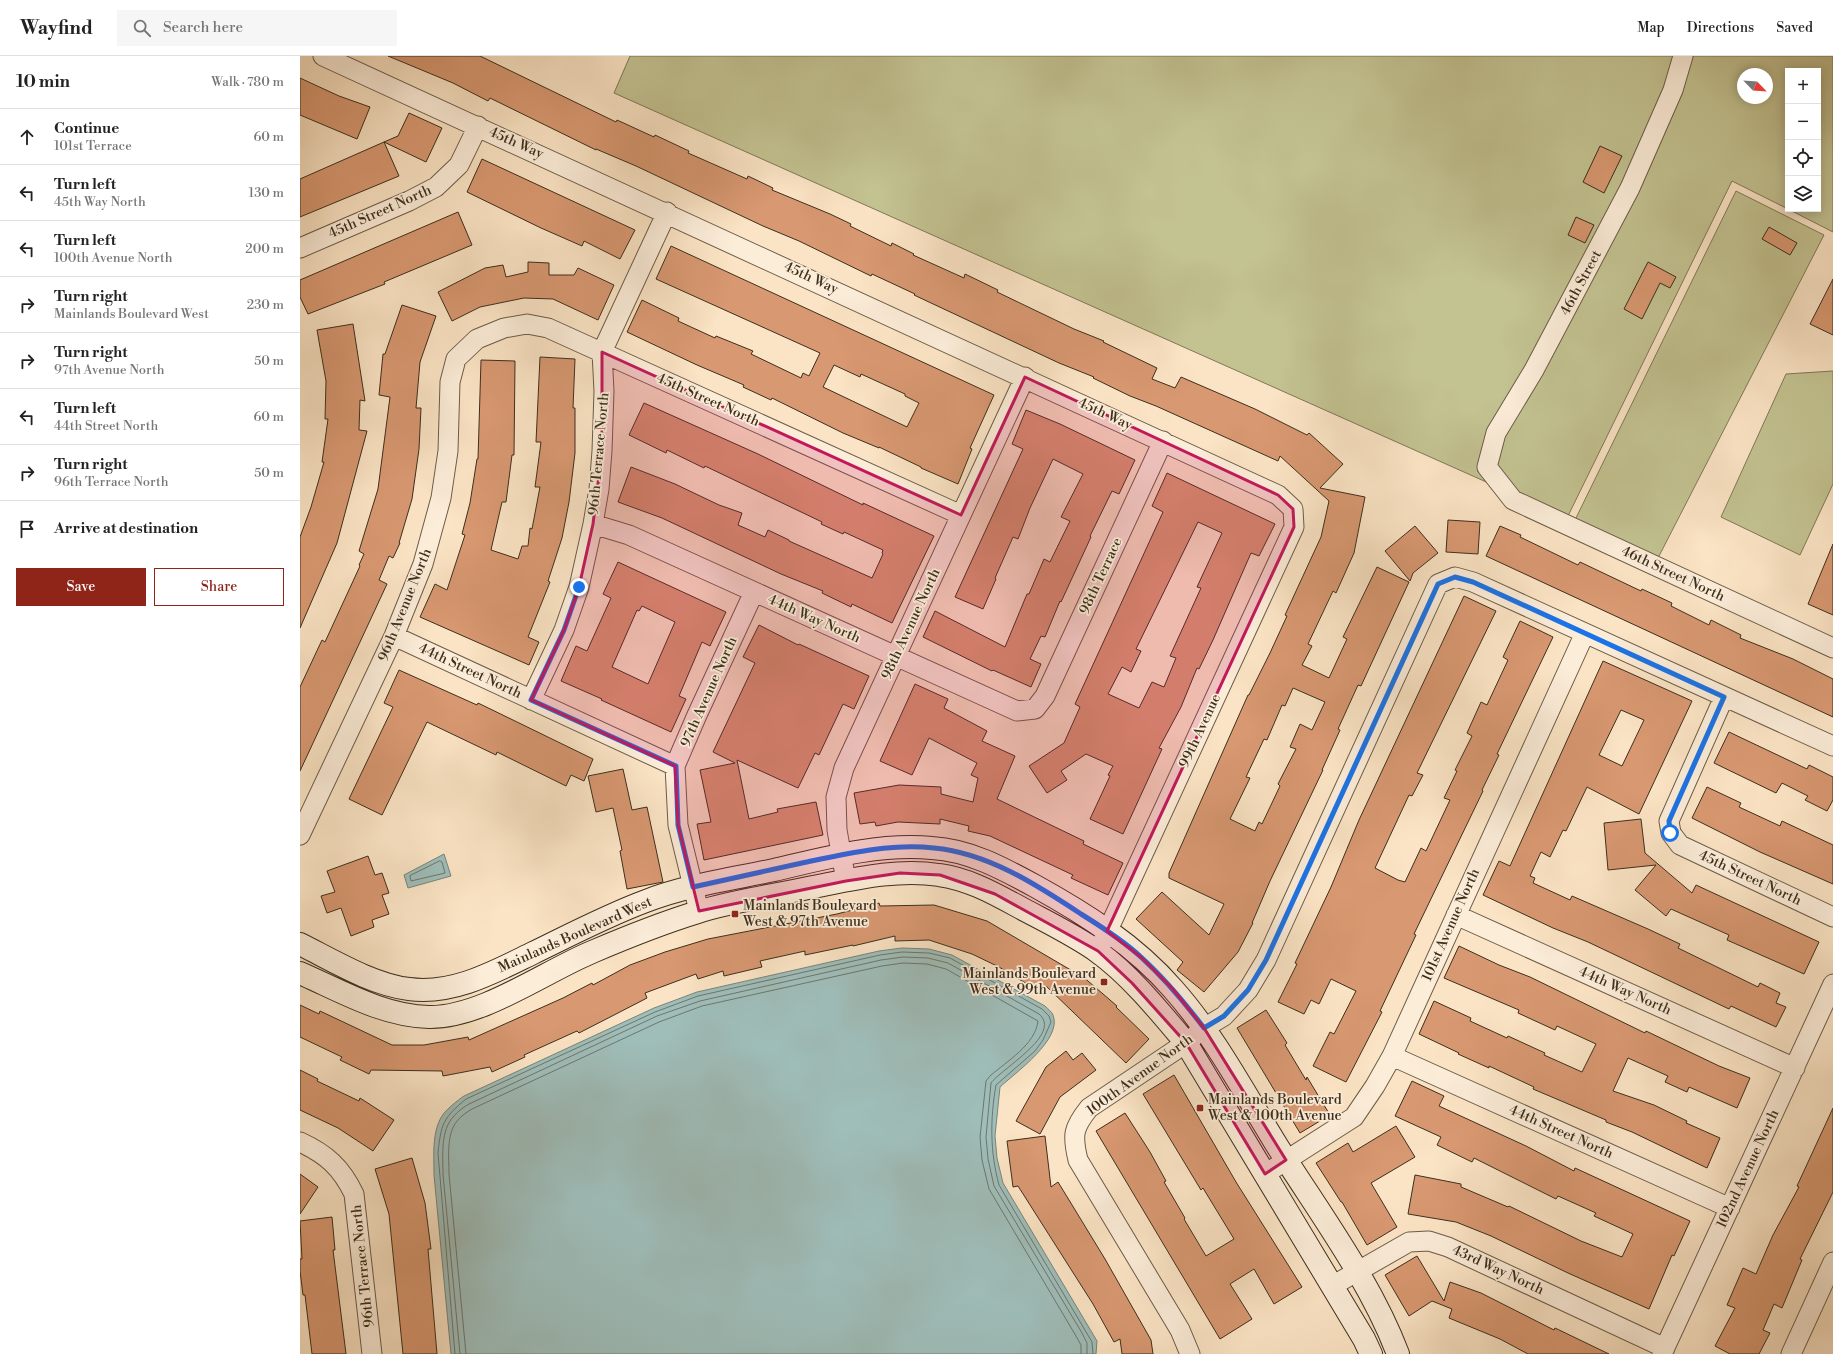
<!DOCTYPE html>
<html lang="en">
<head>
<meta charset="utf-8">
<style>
	:root { --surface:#fff; --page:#f6f6f6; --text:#222; --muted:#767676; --line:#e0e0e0; --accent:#8f2418 }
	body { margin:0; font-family:"Libre Bodoni",serif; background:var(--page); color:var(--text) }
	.controls { position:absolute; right:12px; top:12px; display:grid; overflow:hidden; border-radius:0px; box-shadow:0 2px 10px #0003 }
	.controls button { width:36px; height:36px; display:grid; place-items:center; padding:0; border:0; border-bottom:1px solid var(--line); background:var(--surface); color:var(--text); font:20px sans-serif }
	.compass { position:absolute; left:1437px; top:12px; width:36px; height:36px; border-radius:50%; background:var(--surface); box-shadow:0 2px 10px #0003; rotate:115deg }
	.stop { position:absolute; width:12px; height:12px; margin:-9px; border:3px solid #1a73e8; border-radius:50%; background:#fff }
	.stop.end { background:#1a73e8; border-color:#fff; box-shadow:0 1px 4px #0008 }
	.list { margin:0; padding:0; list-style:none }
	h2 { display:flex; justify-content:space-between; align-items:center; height:52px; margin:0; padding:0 16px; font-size:17px }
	h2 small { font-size:13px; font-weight:400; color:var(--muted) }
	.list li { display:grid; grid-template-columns:26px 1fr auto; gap:12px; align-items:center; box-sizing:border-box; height:56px; padding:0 16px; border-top:1px solid var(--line) }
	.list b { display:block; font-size:15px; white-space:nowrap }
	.list p { margin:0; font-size:13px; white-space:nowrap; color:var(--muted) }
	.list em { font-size:13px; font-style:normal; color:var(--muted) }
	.actions { display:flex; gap:8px; padding:12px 16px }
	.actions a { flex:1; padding:9px 0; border:1px solid var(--accent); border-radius:0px; text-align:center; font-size:14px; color:var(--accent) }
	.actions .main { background:var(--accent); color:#fff }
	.icon { flex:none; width:22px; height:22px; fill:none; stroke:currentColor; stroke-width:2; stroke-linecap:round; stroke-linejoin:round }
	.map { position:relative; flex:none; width:1533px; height:1298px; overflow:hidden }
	header { display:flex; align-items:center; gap:24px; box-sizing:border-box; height:56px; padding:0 20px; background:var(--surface); border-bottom:1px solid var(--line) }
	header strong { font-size:19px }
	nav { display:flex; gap:22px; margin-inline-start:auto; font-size:14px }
	.search { width:280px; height:36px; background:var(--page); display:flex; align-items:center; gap:10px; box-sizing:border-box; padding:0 14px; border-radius:0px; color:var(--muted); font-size:15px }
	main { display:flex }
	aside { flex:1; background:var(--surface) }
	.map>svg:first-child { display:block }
	.green { fill:#c3c291; stroke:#807857; fill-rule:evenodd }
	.water { fill:#9fbeba; stroke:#77857b }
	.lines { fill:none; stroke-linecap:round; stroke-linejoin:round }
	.shore { stroke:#6e766c; stroke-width:1 }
	.building { fill:#d89871; stroke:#3c2f1d; fill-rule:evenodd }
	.street-casing { stroke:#6c5c47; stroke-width:21 }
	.secondary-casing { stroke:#3c2f1d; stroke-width:24 }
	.street { stroke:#fcedd9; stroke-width:19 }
	.secondary { stroke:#fcedd9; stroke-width:22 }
	.route { stroke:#1a73e8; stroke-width:5 }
	.marked { fill:#c2185b; fill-opacity:0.2; stroke:#c2185b; stroke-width:3; stroke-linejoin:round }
	.poi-dot { fill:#8f2418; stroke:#fcedd9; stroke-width:1.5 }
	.labels { text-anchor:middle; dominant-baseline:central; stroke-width:3.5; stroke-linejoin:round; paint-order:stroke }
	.street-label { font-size:14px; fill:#3c2f1d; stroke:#fcedd9 }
	.poi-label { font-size:14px; fill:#3c2f1d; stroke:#fcedd9; text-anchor:start }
</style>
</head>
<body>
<header>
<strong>Wayfind</strong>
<div class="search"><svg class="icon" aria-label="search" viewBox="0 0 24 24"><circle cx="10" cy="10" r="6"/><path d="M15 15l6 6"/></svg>Search here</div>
<nav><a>Map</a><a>Directions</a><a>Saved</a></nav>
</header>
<main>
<aside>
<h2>10 min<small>Walk · 780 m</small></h2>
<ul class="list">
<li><svg class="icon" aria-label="ahead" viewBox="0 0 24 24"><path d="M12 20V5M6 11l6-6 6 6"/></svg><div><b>Continue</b><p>101st Terrace</p></div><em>60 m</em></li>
<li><svg class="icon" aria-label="left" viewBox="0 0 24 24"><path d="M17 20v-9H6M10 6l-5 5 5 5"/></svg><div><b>Turn left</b><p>45th Way North</p></div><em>130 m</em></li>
<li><svg class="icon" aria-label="left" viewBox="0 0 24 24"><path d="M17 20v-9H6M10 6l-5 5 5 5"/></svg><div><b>Turn left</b><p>100th Avenue North</p></div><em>200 m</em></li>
<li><svg class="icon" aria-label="right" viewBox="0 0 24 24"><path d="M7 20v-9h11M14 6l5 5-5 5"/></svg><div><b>Turn right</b><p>Mainlands Boulevard West</p></div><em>230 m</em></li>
<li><svg class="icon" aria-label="right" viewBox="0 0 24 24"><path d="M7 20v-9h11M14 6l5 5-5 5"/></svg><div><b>Turn right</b><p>97th Avenue North</p></div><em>50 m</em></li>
<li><svg class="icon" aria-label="left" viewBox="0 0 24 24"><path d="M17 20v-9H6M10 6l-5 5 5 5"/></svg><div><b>Turn left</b><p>44th Street North</p></div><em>60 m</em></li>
<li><svg class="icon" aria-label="right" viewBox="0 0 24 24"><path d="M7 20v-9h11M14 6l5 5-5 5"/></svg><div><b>Turn right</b><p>96th Terrace North</p></div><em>50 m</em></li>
<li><svg class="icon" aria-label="arrive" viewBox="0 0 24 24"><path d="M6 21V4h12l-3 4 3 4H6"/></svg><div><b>Arrive at destination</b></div></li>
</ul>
<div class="actions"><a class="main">Save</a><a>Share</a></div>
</aside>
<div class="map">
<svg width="1533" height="1298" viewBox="0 0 1533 1298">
	<rect width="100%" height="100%" fill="#fbe4c5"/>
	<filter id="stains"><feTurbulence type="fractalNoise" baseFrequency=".005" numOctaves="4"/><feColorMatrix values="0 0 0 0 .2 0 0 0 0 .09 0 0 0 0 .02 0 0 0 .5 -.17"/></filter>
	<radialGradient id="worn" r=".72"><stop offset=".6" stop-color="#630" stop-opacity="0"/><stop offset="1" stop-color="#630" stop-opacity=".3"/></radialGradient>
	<path class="green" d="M330 0H1533V176L1488 153H1518V15H1488V153L1432 125 1267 462 314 37ZM1443 18H1467V42H1443Z
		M1436 135 1524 179 1358 502 1275 464Z
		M1533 315V428L1500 499 1421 461 1486 318Z"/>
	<path class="water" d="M144 798 151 820 108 832 104 819Z
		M602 892 629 893 652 899 745 950C748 953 752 956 753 959 763 983 715 1017 700 1031L695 1080 697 1102 703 1127 797 1285 796 1298H151L134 1119C134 1098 131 1069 147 1054 152 1049 158 1044 164 1040L354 952 397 936 579 895Z"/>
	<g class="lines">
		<path class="shore" d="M140 805 142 806 145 817 111 825 110 820Z
			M155 1298 138 1097C141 1068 143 1062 166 1043L355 956 398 940 580 899 602 896 629 897 650 902 742 953 749 960 751 966 743 984 735 995 696 1029C690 1063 690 1096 699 1129L792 1286 793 1298
			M160 1298 143 1118C143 1100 140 1074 154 1060 158 1055 164 1051 169 1048L357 960 400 945 581 904 603 901 628 902 648 907 739 958C763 978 701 1013 691 1027L686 1081 688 1103 694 1130 782 1277 787 1287V1298
			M166 1298 149 1118C149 1101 146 1079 157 1065 161 1060 167 1056 172 1053L359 966 402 950 582 910 603 907 627 908 646 913 738 965C735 989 707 1005 690 1020L686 1025 680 1081 682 1104 689 1133 776 1280 781 1289V1298"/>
	</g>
	<path class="building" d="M88 0H180L316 66 317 64 354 81 355 79 389 95 388 97 447 123 448 120 473 132 472 134 530 158 551 168 550 170 591 190 592 187 614 198 613 199 664 222 665 218 698 234 697 236 774 273 804 285 803 286 857 312 852 323 875 332 881 321 955 353 1007 379 1009 377 1043 408 1020 432 1065 441 1054 497 1036 537 1033 535 1008 588 1012 590 1002 609 1029 622 1047 583 1043 581 1077 511 1109 526 1061 630 1058 629 1038 673 1040 674 1022 714H1023L970 825 952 867H953L938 896 904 936 877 914 883 906 836 863 862 836 909 879 924 848 869 822V817L948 639H949L970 597 987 560 985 559 1021 481 1029 445 980 400 978 405 856 350 830 340 793 322 794 321 759 307 614 239 615 238 572 218 571 220 499 185 463 170 336 110 296 93V94L190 42 188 45 153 27ZM993 632 1025 646 1012 674 1000 668 990 691 996 693 978 728 980 730 962 768 959 766 955 775 930 763 950 722 946 721 964 683 967 684 982 649 985 650Z
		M0 22 39 40 70 51 57 83 0 59Z
		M109 57 142 72 126 106 84 86 98 80Z
		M84 86 99 120 0 161V123Z
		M1300 90 1322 100 1304 137 1283 126Z
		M182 103 335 174 320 203 284 185 282 190 241 172 167 136Z
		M158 156 172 189 84 226 85 228 8 258 0 241V224Z
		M1276 161 1294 169 1285 187 1268 179Z
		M1469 171 1497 187 1490 199 1462 183Z
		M371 190 694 339 670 392 672 393 658 428 621 412V411L579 391V392L543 377 472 342 471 344 443 331 444 329 397 309 327 276 342 244 379 262 378 265 415 282 416 280 453 295 451 298 501 322 503 317 509 320 520 297 356 223ZM534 309 560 321 561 318 605 338V340L619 347 607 371 523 331Z
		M228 206 249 207V219H274L278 212 314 229 298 264 253 243 224 242 180 251 152 265 138 236 185 212 203 209 206 221 228 216Z
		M1348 206 1376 221 1370 232 1360 227 1342 263 1324 253Z
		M1533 223V279L1510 268Z
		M102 249 136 260 120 306 116 352H121L119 393 112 443 99 487H100L93 502 89 500 79 524 87 528 0 715V631L22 584 25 586 60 510 59 509 64 498 59 495 78 433 90 341 79 339 83 298H85Z
		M53 268 65 345 60 344 59 374 67 375 37 487 0 572V481L11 451 24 406H22L28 363H25L26 325 17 274Z
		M240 301 275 303 273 352H275V397L269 446 262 482 248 525 250 526 228 581 239 586 229 609 120 561 135 528 147 534 165 479 162 478 170 447 177 403H178L181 304 215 305 214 399H212L206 446H202L191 494 218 503 222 490H228L230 472 232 473 240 431H235L241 386H236Z
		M344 347 458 398 563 449V447L634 480 592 567 552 548 551 551 522 537 523 535 481 518 362 462 318 446 331 411 375 428 419 449 442 457 438 469 465 481 468 474 489 484V485L572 522 583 498 582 497 583 494 544 476 543 478 521 468 522 466 405 410 404 412 367 394 366 397 329 379Z
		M726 354 760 368 835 404 819 438 812 435 790 480 791 481 761 546 760 545 745 581 741 580 730 603 741 608 731 631 693 614 692 615 623 581 635 555 705 591 727 538H729L744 503 750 506 770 465 761 461 783 418 753 403 730 452 718 483 713 481 695 522 696 523 683 553 655 541 723 393 712 388Z
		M867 417 975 468 959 500 951 497 913 584 899 613 897 612 881 651 859 692 862 693 823 778 790 763 810 720 808 719 813 710 786 698 761 715 767 724 747 737 729 710 764 687 780 651 775 648 863 456 852 450ZM898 466 922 477 897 531 901 532 870 600 876 602 864 631 852 626 839 652 808 638 822 611 831 616 841 595 836 593Z
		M1148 464 1180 466 1178 498 1146 496Z
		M1115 470 1138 497 1113 517 1110 525 1085 495Z
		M1200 470 1221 479 1220 481 1278 509 1280 506 1341 535 1342 533 1372 547 1371 550 1409 569 1411 564 1441 579 1440 582 1493 603 1533 623V661L1186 500Z
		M1533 488V559L1508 548Z
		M318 506 426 556 410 590 402 586 379 640 386 643 371 676 301 644 302 643 261 625 276 590 287 595 311 542 303 538ZM342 550 375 566 348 628 312 611 337 554 339 555Z
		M1164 540 1196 555 1117 717 1123 719 1112 740 1109 739 1075 812 1098 824 1105 826 1121 792 1126 795 1150 744 1144 742 1157 715 1155 714 1172 680 1167 677 1181 646 1187 649 1208 604 1203 601 1220 565 1253 581 1197 698 1199 699 1182 734 1183 735 1114 878 1116 879 1080 955 1082 956 1046 1026 1013 1010 1030 976 1034 978 1056 935 1031 923 1019 948 1011 944 1004 958 978 946 997 908 995 907 1031 831 1059 764Z
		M459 569 498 589 499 588 569 620 554 653 543 648 519 699 515 697 498 732 437 704 449 763 478 756 477 753 516 746 523 779 404 804 397 768 411 766 400 714 435 707 413 696 455 607 443 601Z
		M1303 605 1392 645 1339 758 1287 731 1266 775 1263 774 1250 801 1241 796 1230 820 1235 822 1233 827 1270 844 1272 840 1348 873 1380 888 1378 892 1458 931 1460 927 1480 937 1476 947 1486 951 1476 971 1431 950 1429 953 1288 886 1253 872 1183 839 1199 805 1210 810ZM1321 654 1344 664 1322 710 1299 699Z
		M99 614 177 649 178 647 293 703 284 725 271 719 266 730 197 696 196 699 127 666 82 759 49 743 93 651 84 647Z
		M615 628 648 643 644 652 687 675 682 685 715 700 697 743 784 785 783 788 823 807 808 839 771 822 773 819 690 780 668 775 669 770 640 763V768L598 766 576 770 575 766 560 768 554 737 599 729 641 731V738L673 746 678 722 671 719 677 707 629 682 612 719 580 705Z
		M1429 676 1507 713 1509 709 1533 721V744L1527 755 1505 744 1508 740 1482 727 1476 737 1414 707Z
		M323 713 332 754 347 751 363 826 327 833 320 795 322 794 313 752 296 756 288 720Z
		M1407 731 1441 747 1439 751 1480 770 1482 765 1533 789V828L1460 796 1392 762Z
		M1341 763 1345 797 1392 837 1396 829 1519 886 1504 918 1427 884 1429 879 1371 853 1366 860 1335 834 1356 809 1308 814 1304 767Z
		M68 800 75 819 82 817 89 837 82 839 89 858 72 864 74 871 51 880 41 852 27 857 21 840 35 836 27 815Z
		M579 847 580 850 634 849 687 865 781 920V919L817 950 816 951 849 983 826 1007 746 930 740 936 699 911 672 898 629 884 595 885V880L553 890V889L505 899V895L460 905 462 911 424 920 423 915 398 923 396 918 345 937 347 942 316 958 279 977 277 975 224 999 225 1001 192 1016 190 1011 143 1020 142 1015 71 1014 69 1018 40 1004 42 1001 0 981V949L19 958 20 955 92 989H124L168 981 169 984 263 942 292 927 293 929 330 909 365 896 408 883 537 858Z
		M1159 890 1199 909 1230 921 1345 977 1346 975 1419 1010 1450 1022 1437 1052 1389 1031 1387 1036 1365 1026 1368 1020 1328 1002 1313 1035 1354 1049 1387 1065 1386 1067 1420 1082 1407 1112 1332 1076 1306 1066V1064L1233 1033 1234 1031 1189 1010V1012L1158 998 1159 997 1119 978 1134 945 1171 962 1170 965 1207 982 1208 980 1245 997 1244 999 1282 1016 1296 988 1257 970 1255 974 1218 957 1219 954 1144 922Z
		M966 954 987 987 985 989 1006 1024 1007 1021 1030 1059 1000 1077 937 972Z
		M766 995 773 1004 782 997 796 1014 760 1041 740 1078 716 1065 746 1011Z
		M0 1014 18 1023 17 1025 59 1045 60 1042 94 1064 73 1095 38 1072 0 1054Z
		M874 1019 936 1126 1002 1231 974 1248 954 1213 930 1228 952 1263 920 1283 796 1075 825 1057 850 1096 866 1125 864 1126 885 1162 884 1163 906 1200 934 1183 903 1132 901 1134 843 1038Z
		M1112 1025 1144 1040 1139 1050 1226 1090 1274 1115 1275 1112 1390 1165 1374 1200 1372 1199 1349 1253 1268 1217 1191 1180 1156 1166 1108 1158 1115 1119 1161 1128V1131L1208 1151 1209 1150 1281 1185 1322 1201 1333 1178 1294 1160 1296 1157 1258 1140 1256 1143 1174 1102 1172 1106 1137 1089 1141 1081 1095 1060Z
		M1533 1052V1136L1500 1203 1502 1204 1482 1252 1474 1248 1463 1274 1470 1277 1459 1298H1430L1415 1290 1435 1252 1427 1249 1443 1212 1456 1218 1473 1179 1499 1131 1497 1130Z
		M1096 1070 1115 1101 1071 1127 1097 1171 1067 1189 1042 1146H1041L1016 1107 1048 1087 1053 1096Z
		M745 1080 751 1131 758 1126 805 1203 851 1284 853 1298H822L820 1283 814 1286 793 1248 718 1130 713 1131 707 1085Z
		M112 1102 125 1147 131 1193H128L137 1298H103L89 1158 75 1113Z
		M0 1118 18 1131 0 1158Z
		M32 1161 35 1194H33L46 1298H12L5 1239H3L0 1215V1203H2L0 1165Z
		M1117 1200 1144 1245 1150 1226 1181 1237 1254 1274 1255 1272 1309 1298H1228L1200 1283 1149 1262 1152 1253 1132 1245 1109 1260 1085 1219Z"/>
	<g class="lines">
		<g class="street-casing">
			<path id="street" d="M23 0C342 145 661 290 978 439L993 453 994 471 802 887
				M1383 0 1373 34 1330 132 1234 314 1196 377 1187 411 1213 444 1533 592
				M0 192 109 145 136 131 159 109 178 70
				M293 468 329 479 717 655 735 653 745 640 863 385
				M94 580 375 710
				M1424 641 1369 765 1371 777 1380 789 1533 861
				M231 644 264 574 279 531 293 468 299 433 302 395 304 335 302 296 367 156
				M0 779 94 580 123 508 141 442 148 395 150 326 156 303 177 283 204 272 227 268 248 272 661 459
				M546 825 537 774 536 741 544 712 725 321
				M399 855 378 769 375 710 397 659 454 536
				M1156 859 1495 1012
				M1092 1000 1430 1152
				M0 1086C26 1098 41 1111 54 1138L72 1298
				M965 1118 1054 1061 1075 1030 1092 1000 1285 577
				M1032 1230 1109 1186 1129 1185 1148 1191 1365 1292
				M890 1298 880 1274 778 1104C772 1079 773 1072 789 1052L886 987 904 972 924 960 948 934 966 904 1138 528 1155 521 1173 526 1533 690
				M1362 1298 1533 928
				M1491 1298 1533 1206"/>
		</g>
		<g class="secondary-casing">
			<path id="secondary" d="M0 888C32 904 73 929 109 933 153 939 194 916 233 897 270 879 308 859 346 845 387 829 432 823 474 814 525 802 579 787 632 792 669 794 702 812 735 830 784 857 835 889 873 933 914 979 944 1036 976 1088 1018 1155 1070 1224 1098 1298
				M0 917C41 935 83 960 129 961 181 962 244 916 292 896 327 881 362 867 398 856 432 845 472 840 508 832 550 824 596 812 639 819 669 823 695 838 721 852 745 865 776 880 798 896 830 919 860 956 886 987L1064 1283 1071 1298"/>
		</g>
		<use href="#street" class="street"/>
		<use href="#secondary" class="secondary"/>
	</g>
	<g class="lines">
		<path class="route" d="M279 531 264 574 231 644 376 710 378 769 393 831C430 823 466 815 502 807 545 798 590 787 634 792 688 797 737 829 781 858 802 871 824 885 842 902 865 923 885 947 904 972L924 960 948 934 966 904 1138 528 1155 521 1173 526 1424 641 1369 765 1370 777"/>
	</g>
	<path class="marked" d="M302 296 661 459 725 321 978 439 993 453 994 471 807 875 841 901 872 932 904 972 986 1104 965 1118 886 987 832 927 798 895 695 838 640 819 600 817 546 825 399 855 378 769 375 710 231 644 264 574 279 531 293 468 302 395Z"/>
	<g class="poi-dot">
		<rect x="431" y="854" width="8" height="8" rx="2"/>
		<rect x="800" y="922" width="8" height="8" rx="2"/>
		<rect x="896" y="1048" width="8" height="8" rx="2"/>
	</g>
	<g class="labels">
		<g class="street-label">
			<text transform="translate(216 87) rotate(24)">45th Way</text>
			<text transform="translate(80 156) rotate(-24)">45th Street North</text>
			<text transform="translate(511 222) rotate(25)">45th Way</text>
			<text transform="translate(1281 227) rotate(-62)">46th Street</text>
			<text transform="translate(408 344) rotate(24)">45th Street North</text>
			<text transform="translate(805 358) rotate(25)">45th Way</text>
			<text transform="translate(299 398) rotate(-85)">96th Terrace North</text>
			<text transform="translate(1373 518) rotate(25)">46th Street North</text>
			<text transform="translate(801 520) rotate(-65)">98th Terrace</text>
			<text transform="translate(105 549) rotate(-68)">96th Avenue North</text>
			<text transform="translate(514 563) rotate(24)">44th Way North</text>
			<text transform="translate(611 568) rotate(-65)">98th Avenue North</text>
			<text transform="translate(170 615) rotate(25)">44th Street North</text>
			<text transform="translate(409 636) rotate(-66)">97th Avenue North</text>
			<text transform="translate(900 675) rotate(-65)">99th Avenue</text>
			<text transform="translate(1450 822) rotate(25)">45th Street North</text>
			<text transform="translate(1151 869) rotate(-66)">101st Avenue North</text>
			<text transform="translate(275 879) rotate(-24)">Mainlands Boulevard West</text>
			<text transform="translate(1325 935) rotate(24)">44th Way North</text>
			<text transform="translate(840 1019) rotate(-36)">100th Avenue North</text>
			<text transform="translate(1261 1076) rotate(24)">44th Street North</text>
			<text transform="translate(1448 1113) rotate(-65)">102nd Avenue North</text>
			<text transform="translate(63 1210) rotate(-96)">96th Terrace North</text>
			<text transform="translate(1198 1214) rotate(25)">43rd Way North</text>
		</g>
		<g class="poi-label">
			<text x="443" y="850">Mainlands Boulevard<tspan x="443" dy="16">West &amp; 97th Avenue</tspan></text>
			<text x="796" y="918" text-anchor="end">Mainlands Boulevard<tspan x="796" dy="16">West &amp; 99th Avenue</tspan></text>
			<text x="908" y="1044">Mainlands Boulevard<tspan x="908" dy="16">West &amp; 100th Avenue</tspan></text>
		</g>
	</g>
	<rect width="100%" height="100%" filter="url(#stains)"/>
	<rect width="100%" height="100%" fill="url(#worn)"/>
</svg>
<div class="controls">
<button>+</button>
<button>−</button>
<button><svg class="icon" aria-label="locate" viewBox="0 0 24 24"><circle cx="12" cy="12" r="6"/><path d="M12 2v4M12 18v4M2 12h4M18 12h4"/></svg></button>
<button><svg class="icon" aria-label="layers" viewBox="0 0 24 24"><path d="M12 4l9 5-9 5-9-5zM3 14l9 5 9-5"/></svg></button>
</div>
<svg class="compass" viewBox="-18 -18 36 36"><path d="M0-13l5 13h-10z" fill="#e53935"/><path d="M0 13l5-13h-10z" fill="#767676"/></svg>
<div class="stop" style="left:1370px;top:777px"></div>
<div class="stop end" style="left:279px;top:531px"></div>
</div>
</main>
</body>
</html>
